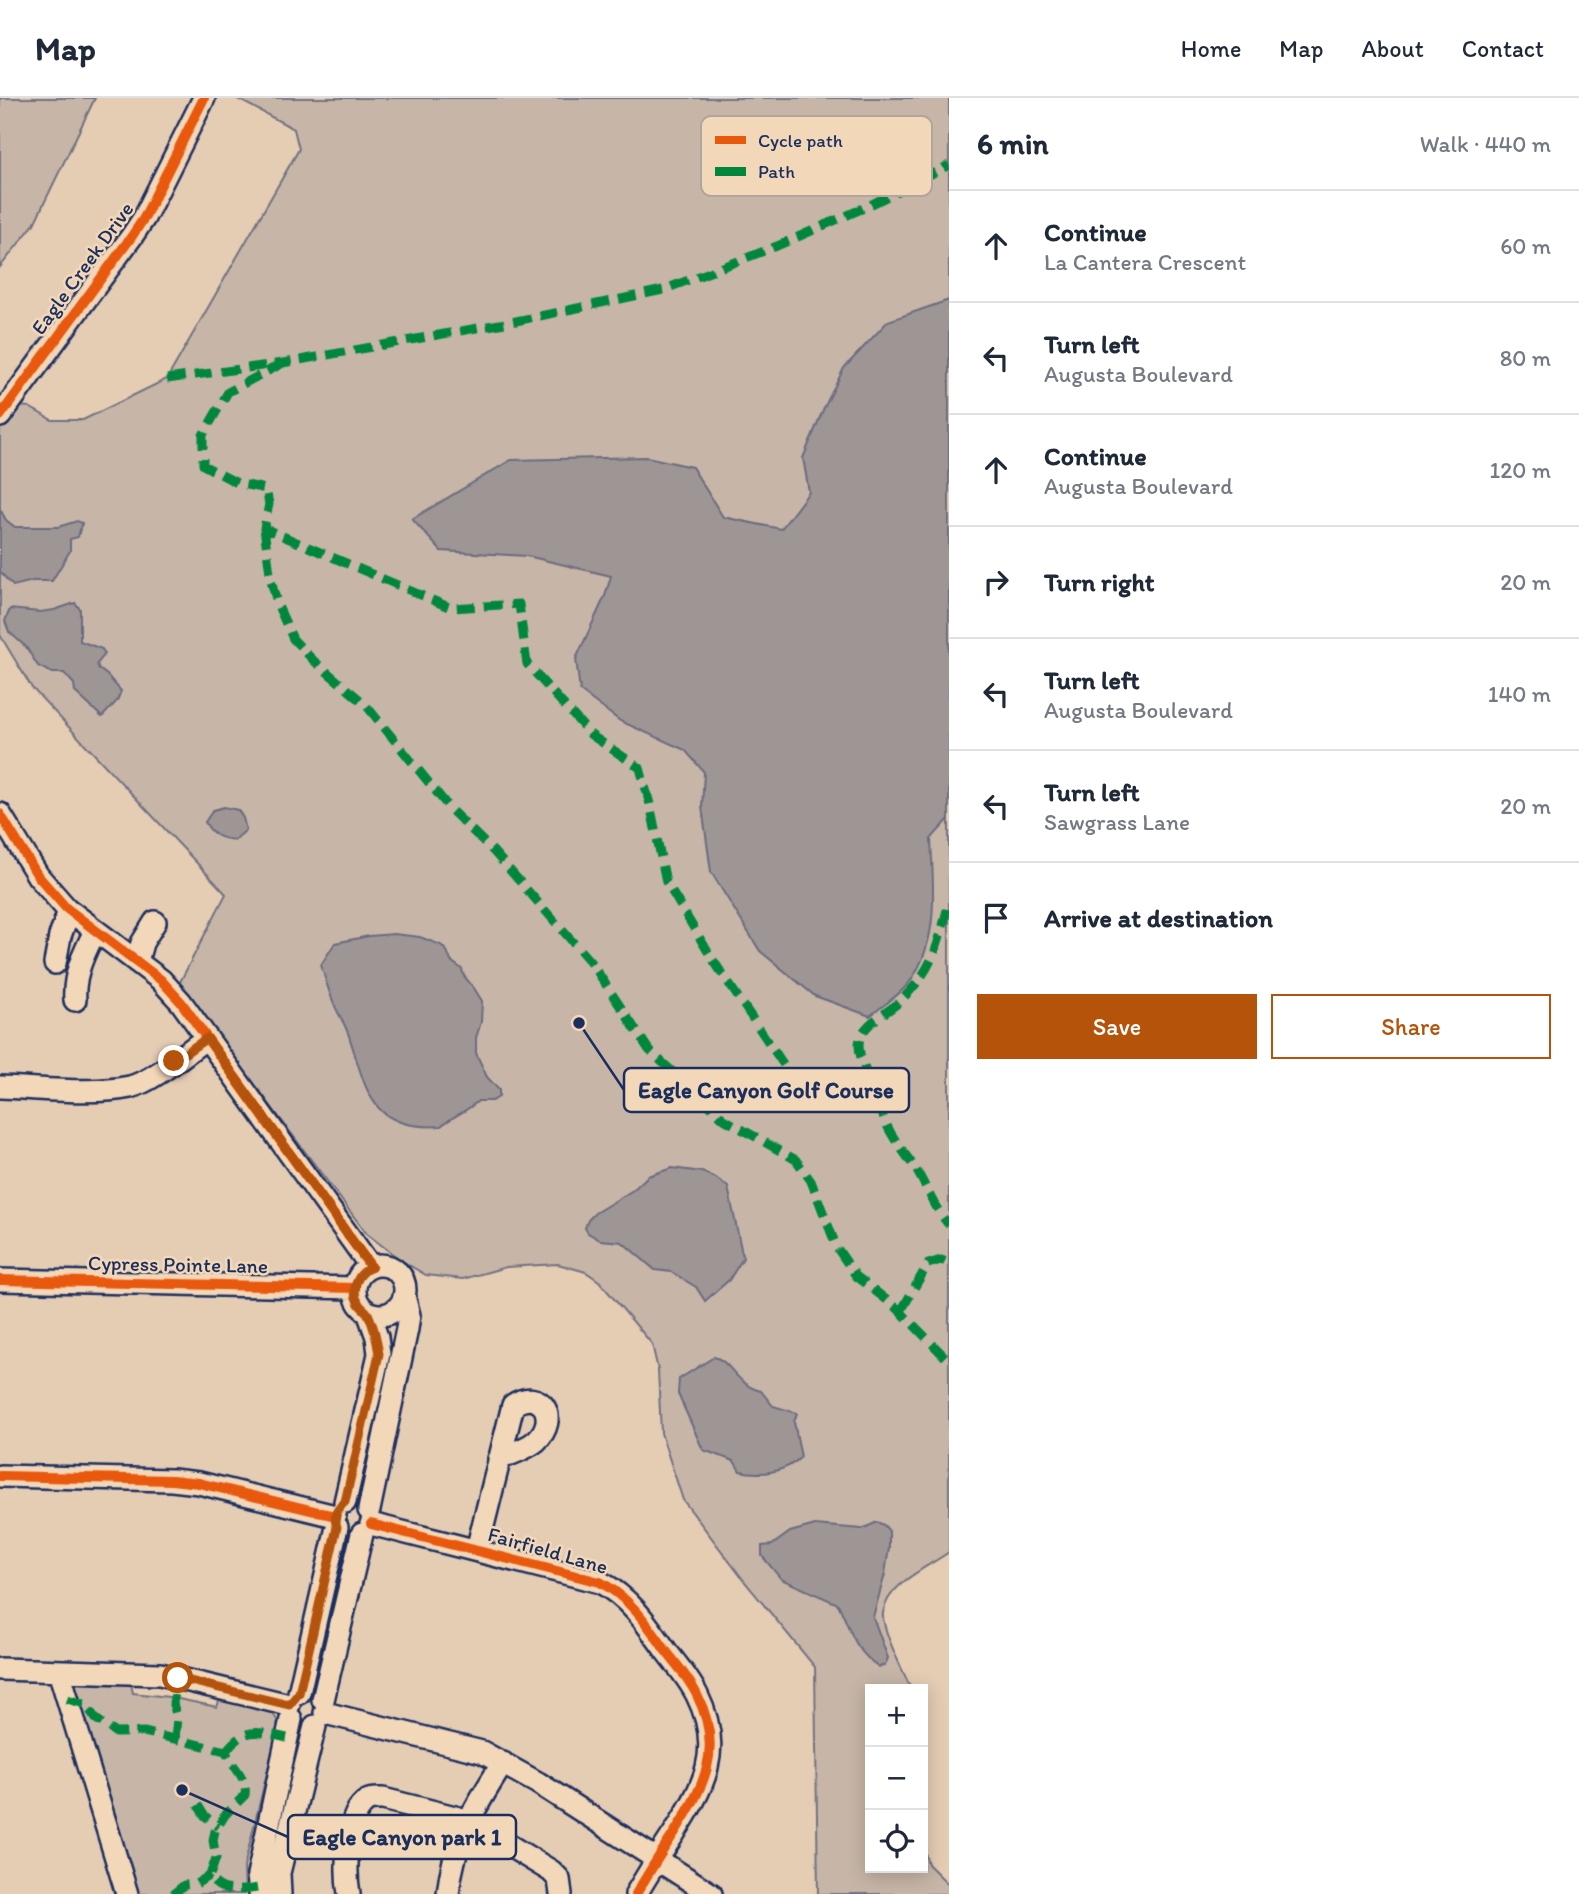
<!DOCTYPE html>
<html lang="en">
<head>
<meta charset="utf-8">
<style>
	:root { --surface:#fff; --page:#f6f6f7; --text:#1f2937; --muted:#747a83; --line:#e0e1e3; --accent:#b45309 }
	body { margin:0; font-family:Itim,sans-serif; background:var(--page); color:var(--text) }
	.controls { position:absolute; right:21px; bottom:21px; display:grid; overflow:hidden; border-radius:0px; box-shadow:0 4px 18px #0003 }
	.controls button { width:63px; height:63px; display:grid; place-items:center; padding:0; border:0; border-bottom:2px solid var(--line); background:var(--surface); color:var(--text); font:35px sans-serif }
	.stop { position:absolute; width:21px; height:21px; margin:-16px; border:5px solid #b45309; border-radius:50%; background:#fff }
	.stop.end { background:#b45309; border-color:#fff; box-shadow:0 2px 7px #0008 }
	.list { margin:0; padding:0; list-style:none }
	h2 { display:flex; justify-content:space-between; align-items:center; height:91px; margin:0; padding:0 28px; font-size:30px }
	h2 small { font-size:23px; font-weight:400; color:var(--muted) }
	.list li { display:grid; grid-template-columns:46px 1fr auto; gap:21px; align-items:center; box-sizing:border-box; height:112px; padding:0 28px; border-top:2px solid var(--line) }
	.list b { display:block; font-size:26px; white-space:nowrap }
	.list p { margin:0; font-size:23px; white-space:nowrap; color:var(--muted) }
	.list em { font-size:23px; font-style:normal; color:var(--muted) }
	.actions { display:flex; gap:14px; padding:21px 28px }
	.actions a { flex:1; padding:16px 0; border:2px solid var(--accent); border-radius:0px; text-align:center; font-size:24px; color:var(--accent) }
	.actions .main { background:var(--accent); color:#fff }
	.icon { flex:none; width:38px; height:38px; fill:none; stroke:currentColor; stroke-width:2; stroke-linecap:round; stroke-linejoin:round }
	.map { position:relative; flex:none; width:949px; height:1796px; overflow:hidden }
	header { display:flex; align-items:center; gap:42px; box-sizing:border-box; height:98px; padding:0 35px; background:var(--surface); border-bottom:2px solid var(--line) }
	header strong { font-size:33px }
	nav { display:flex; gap:38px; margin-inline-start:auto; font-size:24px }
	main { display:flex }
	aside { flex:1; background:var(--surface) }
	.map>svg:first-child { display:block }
	.green { fill:#c7b6a7; stroke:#717282; stroke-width:2 }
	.water { fill:#9e9595; stroke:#6a6c7f; stroke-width:2 }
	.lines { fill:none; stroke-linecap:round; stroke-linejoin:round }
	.minor-casing { stroke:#1b2f5e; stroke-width:26 }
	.minor { stroke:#f2d7b9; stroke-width:21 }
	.quiet { stroke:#00873e; stroke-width:9; stroke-dasharray:18 9; stroke-linecap:butt }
	.cycleway-casing { stroke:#f2d7b9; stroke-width:15 }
	.cycleway { stroke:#e8590c; stroke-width:10 }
	.route { stroke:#b45309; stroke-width:9 }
	.labels { text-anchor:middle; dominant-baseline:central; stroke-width:5; stroke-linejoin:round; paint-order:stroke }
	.street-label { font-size:21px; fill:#1b2f5e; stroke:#f2d7b9 }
	.key { fill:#f2d7b9; stroke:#b2a59e; stroke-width:2 }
	.key-label { font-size:19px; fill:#1b2f5e }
	.leader { fill:none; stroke:#1b2f5e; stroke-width:2.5 }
	.callout-dot { fill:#1b2f5e; stroke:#f2d7b9; stroke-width:2.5 }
	.callout { fill:#f2d7b9; stroke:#1b2f5e; stroke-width:2.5 }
	.callout-label { font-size:23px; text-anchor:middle; font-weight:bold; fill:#1b2f5e }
</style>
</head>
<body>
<header>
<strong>Map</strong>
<nav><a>Home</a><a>Map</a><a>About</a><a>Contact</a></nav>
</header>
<main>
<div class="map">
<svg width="949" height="1796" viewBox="0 0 949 1796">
	<rect width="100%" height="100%" fill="#e5cdb4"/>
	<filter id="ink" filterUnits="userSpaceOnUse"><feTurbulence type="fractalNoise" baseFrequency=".0143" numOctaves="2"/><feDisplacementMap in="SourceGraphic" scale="14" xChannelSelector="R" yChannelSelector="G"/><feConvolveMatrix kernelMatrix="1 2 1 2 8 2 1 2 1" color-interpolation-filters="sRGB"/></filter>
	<g filter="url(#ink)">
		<path class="green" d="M0 0H95L34 126 0 169Z
			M236 0H949V1454C928 1469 887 1486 883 1515 881 1530 904 1575 911 1591H870V1770H923V1747L928 1766 949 1787V1796H818L815 1569 745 1484 683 1402 661 1335 658 1272 652 1246 599 1183 586 1174 558 1166 506 1169 463 1181 426 1177 402 1163 367 1136 179 886 226 796 32 590 0 537V301L19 308 29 309 52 322H83L167 281 299 51 294 31Z
			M122 1582 131 1586 133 1595 169 1599 217 1609 220 1600 271 1613 277 1622 278 1630 244 1769 245 1796H133L73 1586 79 1583Z"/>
		<path class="water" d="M949 202V721L931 741C933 789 940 840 911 882 902 896 883 907 870 918L815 898 760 853 711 774 702 709 704 674 685 652 620 623 580 593 576 561 605 498 611 478 527 458 441 453 412 421 511 362 647 359 692 369 723 419 781 431 809 394 803 360 823 312 844 270 888 223Z
			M0 411 6 422 15 429H58L77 423 82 425 78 439 70 441V453L52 483H33L13 488 0 474Z
			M75 505 80 511V543L102 551 105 556 97 566 99 571 107 577 121 593 117 603 102 619 75 594 74 586 64 575H52L38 568 26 549 9 534 5 523 10 511 40 514 54 512Z
			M224 709 238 712 243 720 246 732 235 742C221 741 212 737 205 724L213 712Z
			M394 836 420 839 441 847 447 853 451 863 462 871 464 878 474 890 482 903 481 924 476 940V955L487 979 499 992V999L492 1003H478C466 1014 453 1018 441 1028 370 1033 367 993 349 938 345 925 337 915 333 903 328 892 325 879 321 867L335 845 369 838Z
			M672 1070 702 1074 716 1080 728 1089 743 1160 729 1182 705 1203 696 1189 671 1174 655 1172 622 1144 600 1142 588 1135 585 1130 588 1122 595 1115 633 1092 648 1078Z
			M714 1259C730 1262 737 1288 761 1293L773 1308 797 1315 794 1324 801 1359C786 1374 761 1378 740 1373L734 1363 703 1352 678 1296 679 1281Z
			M877 1424 884 1427 889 1433V1450L885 1476 873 1519 888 1560 885 1567 879 1569C854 1553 851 1532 838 1506L781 1481 762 1458V1448L772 1447 790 1434 815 1427 862 1431Z"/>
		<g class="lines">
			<g class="minor-casing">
				<path id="minor" d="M0 318 132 138 144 120 204 0
					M0 716 38 778 66 810 161 882 181 904 371 1169
					M137 864 142 845 155 824
					M55 865 60 838 69 813
					M75 902C73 877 84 855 95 833
					M0 989C38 990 93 997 130 989 154 983 186 954 207 940
					M355 1192a25 25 0 1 1 50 0a25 25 0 1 1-50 0Z
					M0 1182 355 1190
					M0 1378 172 1382 199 1385 335 1418
					M345 1404 379 1256 377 1239 368 1214
					M369 1412 407 1231 409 1217 404 1198
					M371 1426 600 1484C630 1500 647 1526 666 1553 677 1567 689 1581 697 1597 725 1653 703 1690 673 1737 660 1756 648 1776 636 1796
					M477 1452 513 1307C542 1288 560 1321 536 1343 527 1351 510 1356 499 1361
					M0 1571 160 1576 289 1607
					M59 1573 127 1796
					M299 1595 337 1429
					M323 1602 362 1436
					M325 1615 482 1654 538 1685 711 1796
					M260 1796 258 1777 291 1621
					M280 1796 279 1775 315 1628
					M349 1796C345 1774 346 1722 363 1706 369 1700 375 1701 383 1701L467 1722 551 1773 559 1781 561 1796
					M448 1796C454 1740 474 1711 503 1665"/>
			</g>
			<use href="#minor" class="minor"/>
			<path class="quiet" d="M283 265 228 294 203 337V367L237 385 266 391 269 406 264 430 451 510 519 506 527 566 591 637 640 670 650 706 666 784 713 862 792 979 827 989H857L864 986 867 978C864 965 854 950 862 936 870 922 887 915 899 904 933 873 938 847 949 804
				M167 281 283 265 516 223 663 192 777 148 866 109 949 67
				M264 430 271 483 278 508 293 541 313 562 365 606 451 712 493 753 593 867 649 952 724 1021 796 1062 811 1083 837 1150 856 1178 897 1210 949 1263
				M867 978C878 988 879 1009 885 1023 892 1040 905 1055 915 1070 927 1089 934 1110 949 1127
				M901 1213 928 1166 941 1162 949 1165
				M67 1601 85 1606 96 1621 116 1635 144 1634 226 1653C231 1669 248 1678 245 1697L225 1717 215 1733 213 1742 216 1760 210 1777C217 1796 239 1793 258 1790
				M175 1641 177 1620 173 1605 178 1580
				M226 1653C246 1627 259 1634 287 1640
				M198 1707 204 1717 218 1729
				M173 1796 184 1787 196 1786 210 1777"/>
			<g class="cycleway-casing">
				<path id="cycleway" d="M0 318 132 138 144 120 204 0
					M0 716 38 778 66 810 161 882 181 904 371 1169
					M0 1182 355 1190
					M0 1378 172 1382 199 1385 335 1418
					M371 1426 600 1484C630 1500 647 1526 666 1553 677 1567 689 1581 697 1597 725 1653 703 1690 673 1737 660 1756 648 1776 636 1796"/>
			</g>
			<use href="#cycleway" class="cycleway"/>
		</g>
	</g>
	<g class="lines" filter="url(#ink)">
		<path class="route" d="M174 963 207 940 371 1169C357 1176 350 1191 359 1206 362 1211 367 1212 369 1218 375 1231 377 1243 379 1256L345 1404C336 1411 333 1419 337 1429L299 1595 289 1607 178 1580"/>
	</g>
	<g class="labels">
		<g class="street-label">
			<text transform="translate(82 170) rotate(-54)">Eagle Creek Drive</text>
			<text transform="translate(178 1166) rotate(1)">Cypress Pointe Lane</text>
			<text transform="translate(548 1452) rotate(16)">Fairfield Lane</text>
		</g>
	</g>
	<rect x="701" y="18" width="231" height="80" rx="10" class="key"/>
	<rect x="715" y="38" width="31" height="8" fill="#e8590c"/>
	<rect x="715" y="69" width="31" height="9" fill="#00873e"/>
	<g class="key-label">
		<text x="758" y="49">Cycle path</text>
		<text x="758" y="80">Path</text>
	</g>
	<path class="leader" d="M579 925L624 992M182 1692L288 1739"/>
	<g class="callout-dot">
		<circle cx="579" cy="925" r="7"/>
		<circle cx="182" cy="1692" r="7"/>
	</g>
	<g class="callout">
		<rect x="624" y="970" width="285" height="44" rx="7"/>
		<rect x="288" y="1717" width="228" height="44" rx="7"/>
	</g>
	<g class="callout-label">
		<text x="766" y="1000">Eagle Canyon Golf Course</text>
		<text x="402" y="1747">Eagle Canyon park 1</text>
	</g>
</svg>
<div class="controls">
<button>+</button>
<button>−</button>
<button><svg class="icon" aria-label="locate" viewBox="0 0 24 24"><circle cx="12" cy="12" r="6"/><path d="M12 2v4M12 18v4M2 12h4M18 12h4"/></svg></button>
</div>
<div class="stop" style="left:178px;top:1580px"></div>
<div class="stop end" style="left:174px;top:963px"></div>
</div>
<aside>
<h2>6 min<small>Walk · 440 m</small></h2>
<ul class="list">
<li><svg class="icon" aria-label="ahead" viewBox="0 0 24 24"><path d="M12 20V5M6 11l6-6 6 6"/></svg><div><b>Continue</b><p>La Cantera Crescent</p></div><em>60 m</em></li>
<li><svg class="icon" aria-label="left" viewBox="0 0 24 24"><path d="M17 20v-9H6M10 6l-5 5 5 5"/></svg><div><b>Turn left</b><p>Augusta Boulevard</p></div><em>80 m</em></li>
<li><svg class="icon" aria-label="ahead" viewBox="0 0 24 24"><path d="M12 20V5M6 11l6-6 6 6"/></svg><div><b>Continue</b><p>Augusta Boulevard</p></div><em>120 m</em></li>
<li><svg class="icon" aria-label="right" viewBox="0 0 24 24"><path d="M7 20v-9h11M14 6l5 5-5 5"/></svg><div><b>Turn right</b></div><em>20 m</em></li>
<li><svg class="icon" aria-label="left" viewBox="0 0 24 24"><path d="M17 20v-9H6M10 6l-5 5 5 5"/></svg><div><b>Turn left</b><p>Augusta Boulevard</p></div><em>140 m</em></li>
<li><svg class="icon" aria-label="left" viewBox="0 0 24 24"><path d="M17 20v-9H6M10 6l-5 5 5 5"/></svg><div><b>Turn left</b><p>Sawgrass Lane</p></div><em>20 m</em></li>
<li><svg class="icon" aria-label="arrive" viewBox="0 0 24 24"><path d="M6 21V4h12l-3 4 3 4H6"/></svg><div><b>Arrive at destination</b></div></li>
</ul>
<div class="actions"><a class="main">Save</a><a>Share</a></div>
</aside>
</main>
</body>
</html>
